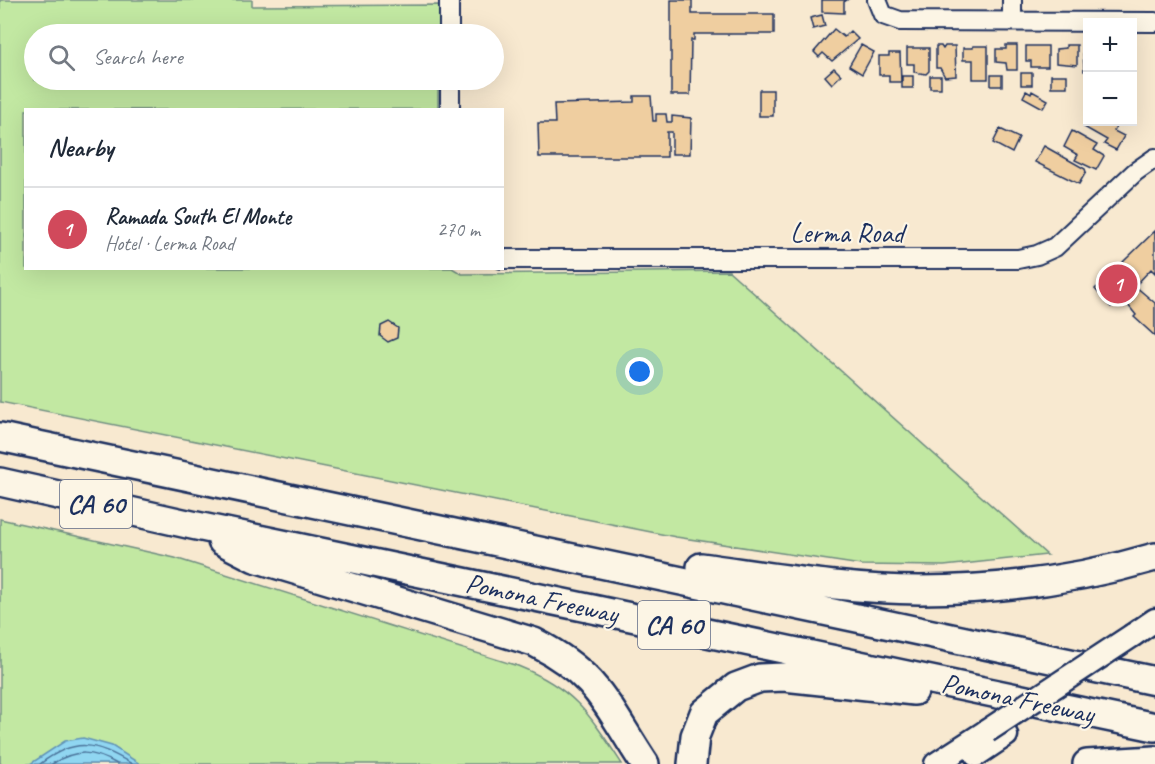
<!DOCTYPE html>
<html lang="en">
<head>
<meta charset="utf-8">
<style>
	:root { --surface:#fff; --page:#f2f2f3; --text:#1f2937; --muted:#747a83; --line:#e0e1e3; --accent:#d1495b }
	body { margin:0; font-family:Caveat,sans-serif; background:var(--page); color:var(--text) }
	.controls { position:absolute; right:18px; top:18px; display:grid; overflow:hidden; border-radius:0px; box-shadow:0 6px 24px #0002 }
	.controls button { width:54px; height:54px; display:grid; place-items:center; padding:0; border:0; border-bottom:2px solid var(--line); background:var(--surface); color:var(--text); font:30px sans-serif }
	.you { position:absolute; left:640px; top:372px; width:21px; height:21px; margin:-15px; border:4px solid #fff; border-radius:50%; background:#1a73e8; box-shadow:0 0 0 9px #1a73e833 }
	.badge { display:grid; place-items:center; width:39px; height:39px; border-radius:50%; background:var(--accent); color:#fff; font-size:20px; font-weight:700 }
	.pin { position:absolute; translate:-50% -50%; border:3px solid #fff; box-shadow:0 2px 6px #0006 }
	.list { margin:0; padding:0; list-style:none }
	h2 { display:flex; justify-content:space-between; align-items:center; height:78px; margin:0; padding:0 24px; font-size:26px }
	h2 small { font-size:20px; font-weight:400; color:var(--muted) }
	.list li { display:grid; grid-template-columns:39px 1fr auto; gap:18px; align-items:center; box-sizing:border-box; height:84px; padding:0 24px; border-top:2px solid var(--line) }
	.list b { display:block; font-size:22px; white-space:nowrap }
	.list p { margin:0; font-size:20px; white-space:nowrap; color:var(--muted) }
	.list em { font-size:20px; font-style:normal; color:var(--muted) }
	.icon { flex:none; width:33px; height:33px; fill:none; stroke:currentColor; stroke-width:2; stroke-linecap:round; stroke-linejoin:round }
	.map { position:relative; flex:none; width:1155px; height:764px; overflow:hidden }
	.search { position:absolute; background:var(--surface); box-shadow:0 6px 24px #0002; left:24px; top:24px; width:480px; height:66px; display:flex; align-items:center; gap:15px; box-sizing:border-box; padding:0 21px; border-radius:33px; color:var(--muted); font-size:22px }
	.panel { position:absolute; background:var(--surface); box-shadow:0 6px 24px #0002; left:24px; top:108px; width:480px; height:162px; border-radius:0px }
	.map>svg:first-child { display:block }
	.green { fill:#c2e8a2; stroke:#6e8c80; stroke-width:1.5 }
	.water { fill:#90d6f1; stroke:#6193b6; stroke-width:1.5 }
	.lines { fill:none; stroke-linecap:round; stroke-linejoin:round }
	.shore { stroke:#4a7299; stroke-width:1.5 }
	.building { fill:#efcea0; stroke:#1b2f5e; stroke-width:1.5 }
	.minor-casing { stroke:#1b2f5e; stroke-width:22 }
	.major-casing { stroke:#1b2f5e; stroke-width:27 }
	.highway-casing { stroke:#1b2f5e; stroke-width:32 }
	.minor { stroke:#fcf5e5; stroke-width:18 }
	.major { stroke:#fcf5e5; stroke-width:22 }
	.highway { stroke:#fcf5e5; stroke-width:27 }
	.major-bridge-casing { stroke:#1b2f5e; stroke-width:27; stroke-linecap:butt }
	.major-bridge { stroke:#fcf5e5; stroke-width:22 }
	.labels { text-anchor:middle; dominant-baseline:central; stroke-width:4.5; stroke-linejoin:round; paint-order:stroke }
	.shield { fill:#fcf5e5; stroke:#5e6a86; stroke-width:1.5 }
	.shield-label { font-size:27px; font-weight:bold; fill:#1b2f5e }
	.street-label { font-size:28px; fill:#1b2f5e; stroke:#fcf5e5 }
</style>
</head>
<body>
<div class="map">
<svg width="1155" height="764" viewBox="0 0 1155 764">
	<rect width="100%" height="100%" fill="#f8e9d0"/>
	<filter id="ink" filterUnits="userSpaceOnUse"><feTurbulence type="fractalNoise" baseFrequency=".0167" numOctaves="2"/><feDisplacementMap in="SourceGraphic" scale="12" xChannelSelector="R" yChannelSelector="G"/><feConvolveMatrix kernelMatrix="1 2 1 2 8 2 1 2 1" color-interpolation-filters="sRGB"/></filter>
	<g filter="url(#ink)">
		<path class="green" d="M0 0H252V6L439 5V34H34V80H438V109L26 110V268H452L462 274 729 271 1047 555 944 566 861 565 676 537 0 402Z
			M0 519 175 558 518 666C575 689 590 715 622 764H0Z"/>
		<path class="water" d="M83 738 112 746 140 764H30L65 741Z"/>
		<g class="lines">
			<path class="shore" d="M40 764C76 737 94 742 132 764
				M52 764C75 749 93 750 117 764"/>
		</g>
		<path class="building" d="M671 0H692V14H774V34H694V40H691L690 95H671Z
			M822 0H847L844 2V13L822 12Z
			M822 15 825 26 813 29 810 18Z
			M834 29 844 37 850 31 858 39 832 61 823 53 819 57 814 52Z
			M861 45 874 52 862 74 849 66Z
			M1006 45H1017V70H1007L1006 63 996 62V49H1006Z
			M1066 45H1077V65L1056 63V49L1066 48Z
			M1083 45H1088V71H1084Z
			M936 46H941L943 49 945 46H955L956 76 945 77 940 68H936Z
			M973 46H988V79H973V60H963V48H973Z
			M1026 46H1048V67H1031V61H1026Z
			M907 48H929V71L926 74 914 72V64H907Z
			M889 53H900L901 82H889V75H879V56H889Z
			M834 68 841 75 832 84 825 76Z
			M1021 73H1032V85H1021Z
			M991 75H1002V86H991Z
			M1051 75H1067V87H1051Z
			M902 76H913V88H902Z
			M930 76H941V88H930Z
			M759 90H773V116H759Z
			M1026 91 1031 94 1032 91 1048 100 1043 108 1023 97Z
			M634 96H651L653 121H656V114H666L667 122H672V116L691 118 690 154H672V132H667V157H539L538 123H555L554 104 634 102Z
			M1088 121 1110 122 1117 125 1114 131 1124 136 1116 150 1104 144 1107 140 1084 127Z
			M1000 129 1019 138 1012 153 993 143Z
			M1072 131 1097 145 1094 150 1104 156 1096 170 1075 160 1078 155 1064 147Z
			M1044 146 1085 169 1086 172 1079 184 1035 162Z
			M1155 231V273L1151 269 1135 286 1155 303V336L1134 317 1136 315 1128 305 1133 300 1126 294 1130 289 1111 307 1095 289Z
			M389 322 398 328 397 338 388 342 380 336 381 326Z"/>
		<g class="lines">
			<g class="minor-casing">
				<path id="minor" d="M449 0V34
					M877 0 883 15 900 21 1155 22
					M1012 0V21
					M450 80V110
					M502 259H1018L1037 255 1055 247 1135 172 1155 158"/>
			</g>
			<g class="major-casing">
				<path id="major" d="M1133 635 1155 620
					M976 755 1006 735
					M936 764 987 731"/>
			</g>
			<g class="highway-casing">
				<path id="highway" d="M0 437 1155 681
					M0 482 192 525 1155 727
					M222 541 255 558 534 642C599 675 607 707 645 764
					M701 567C774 577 847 590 920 590 998 590 1080 579 1155 557
					M692 764 695 736 704 713 736 687 760 678 784 677 914 691
					M1087 764 1155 760"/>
			</g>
			<use href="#minor" class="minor"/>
			<use href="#major" class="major"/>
			<use href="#highway" class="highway"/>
			<g class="major-bridge-casing">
				<path id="major-bridge" d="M987 731 1133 635"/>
			</g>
			<use href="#major-bridge" class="major-bridge"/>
		</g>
	</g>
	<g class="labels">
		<g class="shield">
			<rect x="60" y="480" width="72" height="48" rx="4.5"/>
			<rect x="638" y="601" width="72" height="48" rx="4.5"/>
		</g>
		<g class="shield-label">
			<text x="96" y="504">CA 60</text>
			<text x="674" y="625">CA 60</text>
		</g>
		<g class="street-label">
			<text x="847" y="232">Lerma Road</text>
			<text transform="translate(542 598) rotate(12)">Pomona Freeway</text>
			<text transform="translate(1018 698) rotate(12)">Pomona Freeway</text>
		</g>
	</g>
</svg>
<div class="controls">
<button>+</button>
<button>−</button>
</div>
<div class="you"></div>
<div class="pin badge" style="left:1118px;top:284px">1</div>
<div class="search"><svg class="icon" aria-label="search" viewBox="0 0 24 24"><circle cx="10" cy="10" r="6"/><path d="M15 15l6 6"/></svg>Search here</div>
<section class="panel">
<h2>Nearby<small></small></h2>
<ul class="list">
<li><span class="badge">1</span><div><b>Ramada South El Monte</b><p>Hotel · Lerma Road</p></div><em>270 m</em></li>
</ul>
</section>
</div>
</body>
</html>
